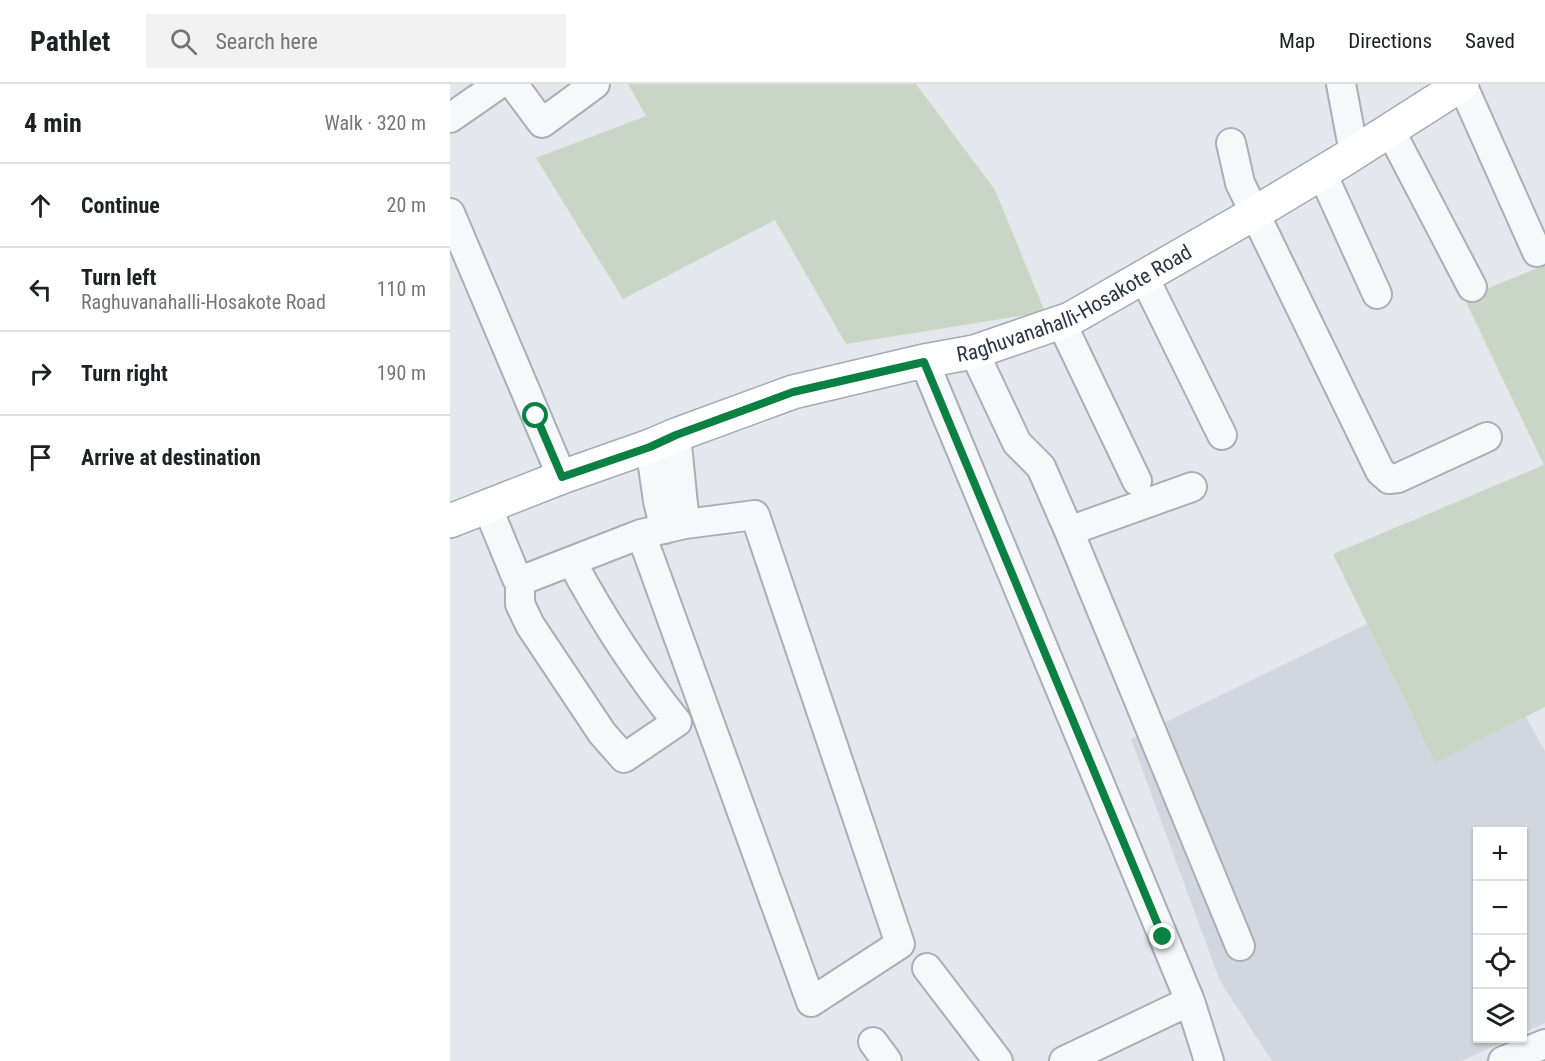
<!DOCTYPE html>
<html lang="en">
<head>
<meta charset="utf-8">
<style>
	:root { --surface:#fff; --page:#f2f2f2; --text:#202124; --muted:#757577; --line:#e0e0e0 }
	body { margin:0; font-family:"Roboto Condensed",sans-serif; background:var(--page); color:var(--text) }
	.controls { position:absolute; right:18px; bottom:18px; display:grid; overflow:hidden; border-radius:0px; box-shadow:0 2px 4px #0004 }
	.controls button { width:54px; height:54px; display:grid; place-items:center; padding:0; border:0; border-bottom:2px solid var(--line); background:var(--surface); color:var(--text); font:30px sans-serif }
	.stop { position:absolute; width:18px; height:18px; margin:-14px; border:4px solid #0b8043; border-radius:50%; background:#fff }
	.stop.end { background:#0b8043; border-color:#fff; box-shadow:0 2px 6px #0008 }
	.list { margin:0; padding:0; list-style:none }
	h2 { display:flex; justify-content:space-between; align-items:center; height:78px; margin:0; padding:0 24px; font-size:26px }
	h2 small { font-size:20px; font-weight:400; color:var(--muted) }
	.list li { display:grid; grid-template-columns:39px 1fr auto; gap:18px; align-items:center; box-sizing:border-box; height:84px; padding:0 24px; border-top:2px solid var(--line) }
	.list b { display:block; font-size:22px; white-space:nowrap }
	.list p { margin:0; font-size:20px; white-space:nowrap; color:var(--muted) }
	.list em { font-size:20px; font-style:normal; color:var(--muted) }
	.icon { flex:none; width:33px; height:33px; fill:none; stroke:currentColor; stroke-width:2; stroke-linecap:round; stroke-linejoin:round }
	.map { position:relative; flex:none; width:1095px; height:977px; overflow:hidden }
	header { display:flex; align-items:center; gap:36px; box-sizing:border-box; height:84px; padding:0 30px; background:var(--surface); border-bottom:2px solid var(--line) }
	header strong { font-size:28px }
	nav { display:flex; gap:33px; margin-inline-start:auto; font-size:21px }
	.search { width:420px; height:54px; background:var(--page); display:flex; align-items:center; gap:15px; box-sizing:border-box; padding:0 21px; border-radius:0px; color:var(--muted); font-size:22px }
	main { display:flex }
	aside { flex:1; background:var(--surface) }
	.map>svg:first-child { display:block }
	.built { fill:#d2d6de }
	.green { fill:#c9d6c5 }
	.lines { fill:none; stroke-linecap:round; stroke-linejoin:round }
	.minor-casing { stroke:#a9aeb7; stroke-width:32 }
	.major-casing { stroke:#a3abb8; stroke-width:36 }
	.minor { stroke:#f7f8fa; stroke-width:28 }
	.major { stroke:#fff; stroke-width:33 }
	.route { stroke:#0b8043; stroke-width:8 }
	.labels { text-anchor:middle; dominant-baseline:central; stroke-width:4.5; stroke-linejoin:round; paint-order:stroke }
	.street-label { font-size:21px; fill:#2b3445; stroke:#f4f6f9 }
</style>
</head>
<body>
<header>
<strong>Pathlet</strong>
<div class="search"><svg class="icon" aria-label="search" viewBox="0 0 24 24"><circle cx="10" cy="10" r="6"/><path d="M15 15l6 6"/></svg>Search here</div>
<nav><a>Map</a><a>Directions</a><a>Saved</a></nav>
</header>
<main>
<aside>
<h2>4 min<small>Walk · 320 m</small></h2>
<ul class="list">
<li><svg class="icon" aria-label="ahead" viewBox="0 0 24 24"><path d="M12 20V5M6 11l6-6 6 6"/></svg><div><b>Continue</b></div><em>20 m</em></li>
<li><svg class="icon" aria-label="left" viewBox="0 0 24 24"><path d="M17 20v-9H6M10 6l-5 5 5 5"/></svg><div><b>Turn left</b><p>Raghuvanahalli-Hosakote Road</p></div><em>110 m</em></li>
<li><svg class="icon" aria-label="right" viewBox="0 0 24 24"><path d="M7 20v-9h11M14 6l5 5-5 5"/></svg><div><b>Turn right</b></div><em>190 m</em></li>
<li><svg class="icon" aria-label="arrive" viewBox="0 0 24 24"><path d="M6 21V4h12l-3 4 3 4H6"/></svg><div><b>Arrive at destination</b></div></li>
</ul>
</aside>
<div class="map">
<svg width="1095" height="977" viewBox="0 0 1095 977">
	<rect width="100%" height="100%" fill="#e4e7ec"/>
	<path class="built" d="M917 540 985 679 1076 633 1095 667V939L1073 949 1072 748H1028V954L1060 955 1011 977H822L770 897 681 655Z"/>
	<path class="green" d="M178 0H466L545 106 595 228 396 260 325 136 173 215 86 74 196 32Z
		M1095 181V623L985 679 883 470 1094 381 1014 214Z"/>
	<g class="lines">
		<g class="minor-casing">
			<path id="minor" d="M63 0 92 39 145 0
				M891 0 904 69
				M1012 0 1087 168
				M0 34 49 0
				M940 46 1022 203
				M781 59 790 99 930 387 939 395 948 394 1037 353
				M872 89 927 210
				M0 129 112 393
				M694 193 772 351
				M611 238 687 397
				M524 268 567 359 591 383 619 447 790 862
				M474 277 740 917 759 977
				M200 362 208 417 215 445
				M37 422 67 495 70 497 191 450 235 440
				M619 447 742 403
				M191 450 361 918 450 860 305 431 235 440 226 351
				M70 497V520L80 541 152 649 174 674 227 638C187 588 152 534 122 478
				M477 884 548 977
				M423 958 437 977
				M614 977 740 917
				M1053 977 1095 960"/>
		</g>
		<g class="major-casing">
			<g id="major">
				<path id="s1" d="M0 437 112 393 200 362 226 351 343 308 474 277 524 268 620 235 805 129 893 76 1012 0"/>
			</g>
		</g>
		<use href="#minor" class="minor"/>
		<use href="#major" class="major"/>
	</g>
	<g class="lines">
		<path class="route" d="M86 332 112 393 200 363 226 351 343 308 474 278 713 853"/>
	</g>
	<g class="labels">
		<g class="street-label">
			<text stroke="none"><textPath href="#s1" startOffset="663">Raghuvanahalli-Hosakote Road</textPath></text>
		</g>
	</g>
</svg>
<div class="controls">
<button>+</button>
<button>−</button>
<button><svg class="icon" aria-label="locate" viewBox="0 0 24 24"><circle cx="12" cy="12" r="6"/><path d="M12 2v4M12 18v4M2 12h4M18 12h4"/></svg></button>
<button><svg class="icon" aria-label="layers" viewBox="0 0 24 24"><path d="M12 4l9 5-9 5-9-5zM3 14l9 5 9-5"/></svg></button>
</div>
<div class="stop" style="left:86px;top:332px"></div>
<div class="stop end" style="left:713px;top:853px"></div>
</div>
</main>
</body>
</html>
